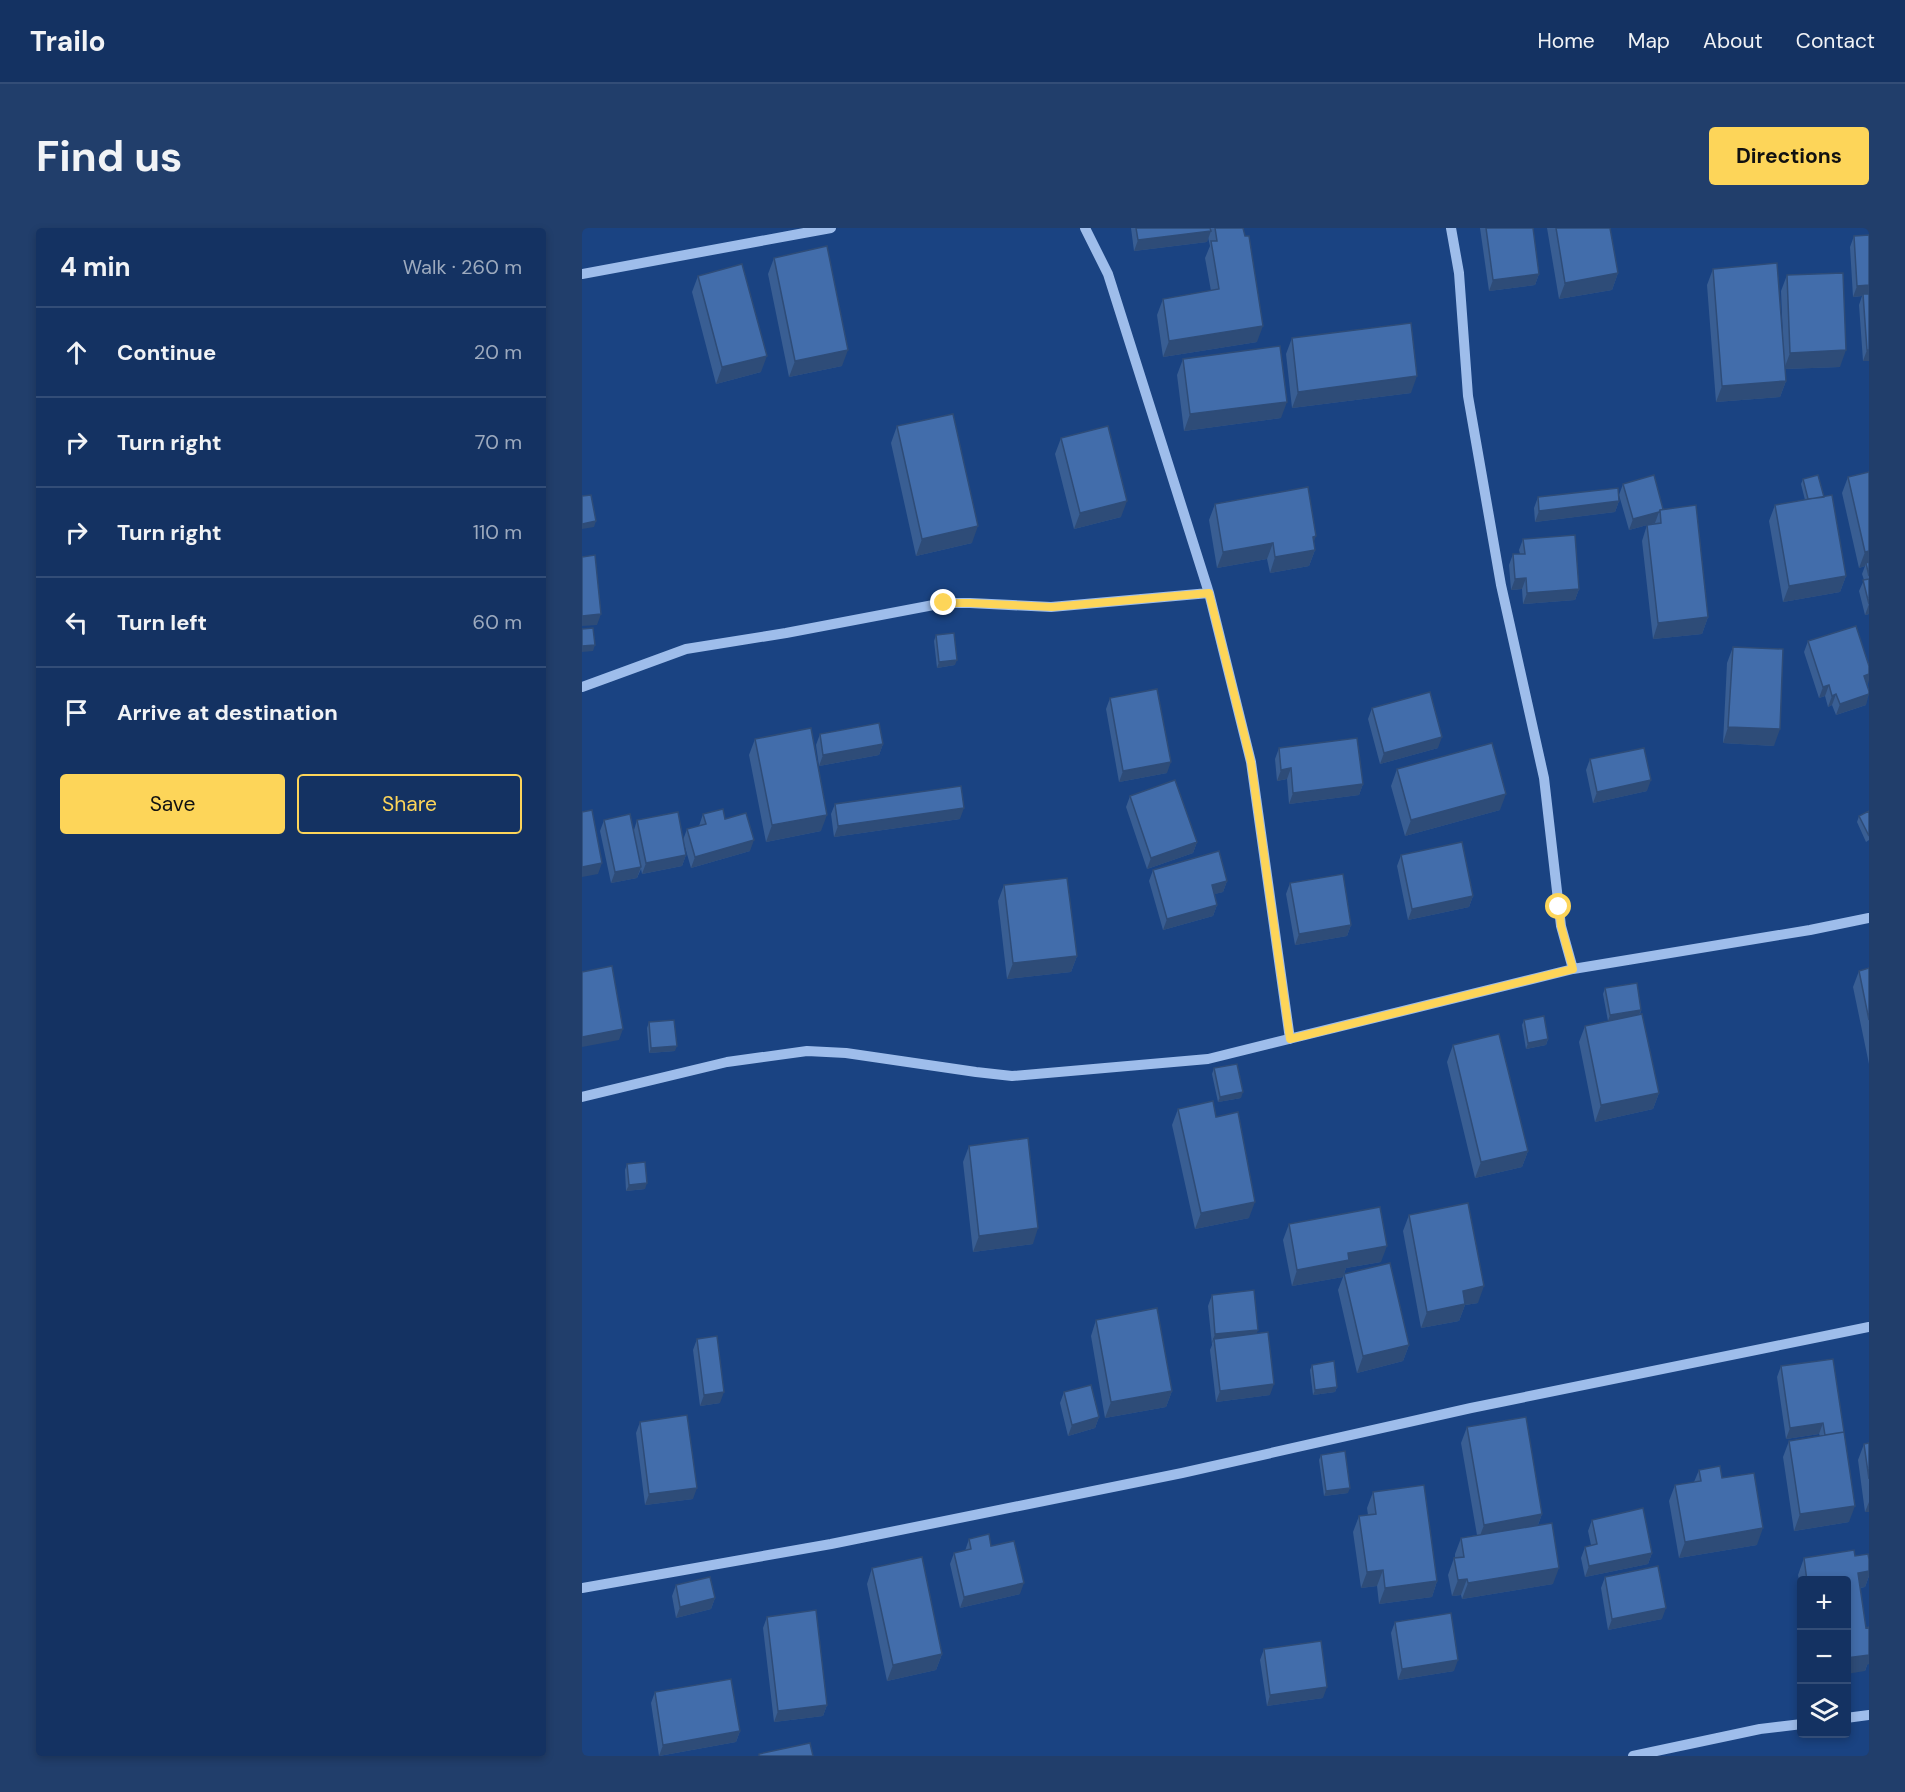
<!DOCTYPE html>
<html lang="en">
<head>
<meta charset="utf-8">
<style>
	:root { --surface:#143262; --page:#213e6b; --text:#f1f3f6; --muted:#9daabe; --line:#334d77; --accent:#fdd559 }
	body { margin:0; font-family:"DM Sans",sans-serif; background:var(--page); color:var(--text) }
	.controls { position:absolute; right:18px; bottom:18px; display:grid; overflow:hidden; border-radius:6px; box-shadow:0 3px 9px #0003 }
	.controls button { width:54px; height:54px; display:grid; place-items:center; padding:0; border:0; border-bottom:2px solid var(--line); background:var(--surface); color:var(--text); font:30px sans-serif }
	.stop { position:absolute; width:18px; height:18px; margin:-14px; border:4px solid #fdd559; border-radius:50%; background:#fff }
	.stop.end { background:#fdd559; border-color:#fff; box-shadow:0 2px 6px #0008 }
	.list { margin:0; padding:0; list-style:none }
	h2 { display:flex; justify-content:space-between; align-items:center; height:78px; margin:0; padding:0 24px; font-size:26px }
	h2 small { font-size:20px; font-weight:400; color:var(--muted) }
	.list li { display:grid; grid-template-columns:39px 1fr auto; gap:18px; align-items:center; box-sizing:border-box; height:90px; padding:0 24px; border-top:2px solid var(--line) }
	.list b { display:block; font-size:22px; white-space:nowrap }
	.list em { font-size:20px; font-style:normal; color:var(--muted) }
	.actions { display:flex; gap:12px; padding:18px 24px }
	.actions a { flex:1; padding:14px 0; border:2px solid var(--accent); border-radius:6px; text-align:center; font-size:21px; color:var(--accent) }
	.actions .main { background:var(--accent); color:#111 }
	.icon { flex:none; width:33px; height:33px; fill:none; stroke:currentColor; stroke-width:2; stroke-linecap:round; stroke-linejoin:round }
	.map { position:relative; flex:none; width:1287px; height:1528px; overflow:hidden; border-radius:6px }
	header { display:flex; align-items:center; gap:36px; box-sizing:border-box; height:84px; padding:0 30px; background:var(--surface); border-bottom:2px solid var(--line) }
	header strong { font-size:28px }
	nav { display:flex; gap:33px; margin-inline-start:auto; font-size:21px }
	.intro { display:flex; align-items:center; justify-content:space-between; box-sizing:border-box; height:144px; padding:0 36px }
	h1 { margin:0; font-size:42px }
	.button { padding:15px 27px; border-radius:6px; background:var(--accent); color:#111; font-size:21px; font-weight:700 }
	main { display:flex; gap:36px; padding:0 36px }
	aside { flex:1; background:var(--surface); border-radius:6px; box-shadow:0 3px 9px #0003 }
	.map>svg:first-child { display:block }
	.lines { fill:none; stroke-linecap:round; stroke-linejoin:round }
	.minor { stroke:#9ebdeb; stroke-width:10 }
	.wall { fill:#395e93 }
	.shaded-wall { fill:#2e4c78 }
	.building { fill:#426dab; stroke:#2e4c78; stroke-width:1.5 }
	.route { stroke:#fdd559; stroke-width:8 }
</style>
</head>
<body>
<header>
<strong>Trailo</strong>
<nav><a>Home</a><a>Map</a><a>About</a><a>Contact</a></nav>
</header>
<div class="intro"><h1>Find us</h1><a class="button">Directions</a></div>
<main>
<aside>
<h2>4 min<small>Walk · 260 m</small></h2>
<ul class="list">
<li><svg class="icon" aria-label="ahead" viewBox="0 0 24 24"><path d="M12 20V5M6 11l6-6 6 6"/></svg><div><b>Continue</b></div><em>20 m</em></li>
<li><svg class="icon" aria-label="right" viewBox="0 0 24 24"><path d="M7 20v-9h11M14 6l5 5-5 5"/></svg><div><b>Turn right</b></div><em>70 m</em></li>
<li><svg class="icon" aria-label="right" viewBox="0 0 24 24"><path d="M7 20v-9h11M14 6l5 5-5 5"/></svg><div><b>Turn right</b></div><em>110 m</em></li>
<li><svg class="icon" aria-label="left" viewBox="0 0 24 24"><path d="M17 20v-9H6M10 6l-5 5 5 5"/></svg><div><b>Turn left</b></div><em>60 m</em></li>
<li><svg class="icon" aria-label="arrive" viewBox="0 0 24 24"><path d="M6 21V4h12l-3 4 3 4H6"/></svg><div><b>Arrive at destination</b></div></li>
</ul>
<div class="actions"><a class="main">Save</a><a>Share</a></div>
</aside>
<div class="map">
<svg width="1287" height="1528" viewBox="0 0 1287 1528">
	<rect width="100%" height="100%" fill="#1a4382"/>
	<g class="lines">
		<path class="minor" d="M503 0 526 46 627 365 669 534 708 811
			M869 0 877 45 886 168 919 357 962 550 979 698 991 741
			M0 46 249 0
			M0 459 104 421 204 405 362 375H388L469 379 627 365
			M0 869 145 834 225 823 264 825 394 844 430 848 626 831 991 741 1228 702 1287 690
			M0 1360 249 1316 600 1245 889 1180 1287 1099
			M1264 1490 1287 1487
			M1051 1528 1178 1501 1220 1496"/>
	</g>
	<path class="wall" d="M549 0H661L675 114 581 129 575 87 581 71 629 63 623 30 628 18 626 9 625 14 552 23Z
		M898 0H951L957 46 953 57 907 63Z
		M965 0H1028L1036 45 1030 62 977 71Z
		M1287 7V133H1281L1277 77 1280 68 1271 69 1268 19 1272 8Z
		M192 30 260 138 207 149 186 46Z
		M1131 41 1201 111 1199 63 1205 47 1258 139 1203 141 1204 153 1198 169 1134 174 1125 57Z
		M116 48 179 144 134 156 110 64Z
		M710 110 829 165 710 180 704 126Z
		M601 131 699 190 602 203 595 147Z
		M315 198 390 315 334 328 309 215Z
		M479 210 539 289 492 301 473 226Z
		M1287 244V386L1283 387 1277 363 1282 352 1280 346 1283 338 1277 340 1260 265 1266 249Z
		M1221 251 1264 348 1258 364 1201 374 1187 293 1193 277 1223 272 1219 256Z
		M1041 256 1081 281 1126 389 1120 406 1071 411 1060 313 1065 297 1047 302 1037 267Z
		M956 269 1037 273 1033 284 953 294 952 280Z
		M633 276 732 314 733 322 727 338 688 345 685 331 635 340 627 292Z
		M941 311 997 361 993 372 941 376 940 361 929 362 927 337 931 326H938L937 322Z
		M354 407 373 437 355 440 352 413Z
		M1226 413 1286 456 1285 457 1284 477 1254 487 1250 477 1246 479 1243 468 1237 470 1222 424Z
		M1151 419 1192 518 1141 515 1145 435Z
		M528 470 585 545 537 554 524 481Z
		M790 480 856 520 798 536 786 491Z
		M238 506 301 516 297 527 237 538 234 517Z
		M173 511 239 603 184 614 167 527Z
		M697 520 781 556 777 567 707 576 705 551 695 553 693 531Z
		M1008 531 1065 563 1011 575 1004 542Z
		M815 541 918 582 823 608 809 558Z
		M548 568 615 614 611 625 565 641 544 579Z
		M253 576 378 591 252 609 249 586Z
		M1287 583V612L1284 614 1275 594 1277 588Z
		M121 586 143 591 168 623 109 640 101 612 105 601 117 598Z
		M22 592 52 602 55 592 104 627 100 638 60 646 59 641 55 650 29 655 18 603Z
		M819 627 891 668 887 679 826 692 815 638Z
		M571 642 645 653 641 664 632 666 635 677 631 688 581 702 567 653Z
		M708 655 769 697 765 708 713 717 704 666Z
		M422 657 495 728 489 744 425 751 416 673Z
		M1287 740V836L1271 759 1277 743Z
		M1023 760 1059 782 1058 787 1077 865 1071 881 1013 894 997 814 1003 798 1039 790 1026 793 1021 766Z
		M942 792 966 811 964 817 944 821 940 797Z
		M67 794 93 823 67 825 65 800Z
		M871 817 946 923 940 939 893 950 865 834Z
		M632 840 659 870 636 874 630 846Z
		M596 881 667 990 613 1001 590 897Z
		M387 918 451 1016 391 1024 381 934Z
		M45 936 63 961 44 963 43 942Z
		M827 987 896 1075 883 1077 877 1093 839 1100 821 1003Z
		M707 996 799 1034 764 1040 762 1046 827 1117 821 1133 775 1145 756 1062 761 1049 710 1058 701 1012Z
		M630 1067 674 1106 688 1167 634 1174 628 1122 630 1117 626 1078Z
		M514 1092 590 1163 584 1179 523 1190 509 1108Z
		M115 1111 138 1175 118 1178 111 1122Z
		M1251 1131 1267 1294 1212 1303 1201 1229 1207 1213 1238 1208 1237 1206 1204 1211 1195 1149 1199 1138Z
		M730 1137 755 1159 753 1164 731 1167 728 1142Z
		M482 1164 517 1189 513 1200 486 1208 478 1175Z
		M58 1194 111 1271 63 1277 54 1205Z
		M885 1199 960 1286 956 1297 971 1356 880 1371 879 1367 870 1368 866 1347 872 1330H873V1326L879 1310 895 1307 879 1215Z
		M1287 1215V1284H1283L1276 1232 1282 1216Z
		M739 1227 766 1265 742 1268 737 1232Z
		M1117 1242 1140 1250 1175 1317 1097 1330 1087 1273 1093 1257 1112 1254Z
		M791 1264 855 1353 850 1369 797 1376 795 1358 779 1360 771 1304 777 1288 786 1287 785 1280Z
		M1010 1292 1070 1325 1066 1336 1003 1349 999 1330 1003 1319 1009 1317 1006 1303Z
		M387 1311 409 1318 438 1366 378 1380 368 1336 372 1325 383 1323Z
		M1273 1328 1287 1331V1348L1283 1359 1278 1360 1285 1437 1283 1443 1264 1353H1220V1370L1216 1347 1222 1330Z
		M290 1340 360 1426 354 1442 305 1453 285 1356Z
		M1023 1349 1080 1391 1026 1402 1019 1360Z
		M94 1357 133 1370 129 1381 94 1390 90 1368Z
		M185 1389 245 1477 241 1488 192 1494 181 1400Z
		M813 1394 872 1443 816 1452 809 1405Z
		M682 1421 741 1470 685 1478 678 1432Z
		M73 1464 158 1503 154 1514 77 1528 69 1475Z"/>
	<path class="shaded-wall" d="M629 3 625 14 552 23 556 12Z
		M1036 45 1030 62 977 71 983 55Z
		M957 46 953 57 907 63 911 52Z
		M1287 57V68L1281 66 1280 68 1271 69 1275 58Z
		M681 98 675 114 581 129 587 113Z
		M266 122 260 138 207 149 213 133Z
		M1264 122 1258 139 1202 141 1208 125Z
		M1285 122H1287V133H1281Z
		M185 128 179 144 134 156 140 139Z
		M835 148 829 165 710 180 716 164Z
		M1204 153 1198 169 1134 174 1140 158Z
		M705 174 699 190 602 203 608 186Z
		M545 273 539 289 492 301 498 285Z
		M1037 273 1033 284 953 294 957 283Z
		M1077 284 1073 295 1047 302 1051 291Z
		M14 293 12 299 0 301V296Z
		M396 298 390 315 334 328 340 311Z
		M734 308 729 322H733L727 338 688 345 693 329 731 309Z
		M691 315 685 331 635 340 641 324Z
		M1287 323V337L1284 335 1283 338 1277 340 1283 324Z
		M1264 348 1258 364 1201 374 1207 358Z
		M944 350 940 361 929 362 933 351Z
		M997 361 993 372 941 376 945 365Z
		M1287 376V386L1283 387Z
		M19 386 15 397 0 398V388Z
		M1126 389 1120 406 1071 411 1076 395Z
		M13 417 11 423 0 424V418Z
		M375 432 373 437 355 440 357 434Z
		M1287 446V452L1286 456 1278 459 1282 448Z
		M1247 457 1243 468 1237 470 1241 459Z
		M1254 466 1250 477 1246 479 1250 468Z
		M1287 466 1284 477 1254 487 1258 476Z
		M1146 499 1198 501 1192 518 1141 515Z
		M860 509 856 520 798 536 802 525Z
		M301 516 297 527 237 538 241 527Z
		M589 534 585 545 537 554 541 543Z
		M709 540 705 551 695 553 699 542Z
		M1069 552 1065 563 1011 575 1015 564Z
		M781 556 777 567 707 576 711 565Z
		M924 566 918 582 823 608 829 592Z
		M382 580 378 591 252 609 256 598Z
		M245 587 239 603 184 614 190 597Z
		M172 612 168 623 109 640 113 629Z
		M615 614 611 625 565 641 569 630Z
		M104 627 100 638 60 646 64 635Z
		M20 635 16 646 0 649V639Z
		M59 639 55 650 29 655 33 644Z
		M645 653 641 664 626 668 630 657Z
		M891 668 887 679 826 692 830 681Z
		M635 677 631 688 581 702 585 691Z
		M769 697 765 708 713 717 717 706Z
		M495 728 489 744 425 751 431 735Z
		M1059 782 1057 787 1026 793 1028 787Z
		M41 801 37 812 0 819V809Z
		M966 811 964 817 944 821 946 815Z
		M95 818 93 823 67 825 69 820Z
		M661 864 659 870 636 874 638 869Z
		M1077 865 1071 881 1013 894 1019 877Z
		M946 923 940 939 893 950 899 934Z
		M65 955 63 961 44 963 47 957Z
		M673 974 667 990 613 1001 619 985Z
		M456 1000 451 1016 391 1024 397 1008Z
		M805 1018 799 1034 764 1040 761 1049 710 1058 715 1042 766 1025Z
		M902 1058 896 1075 883 1077 877 1093 839 1100 845 1084 881 1063Z
		M676 1102 672 1113 632 1111 629 1117 633 1106Z
		M827 1117 821 1133 775 1145 781 1128Z
		M692 1156 688 1167 634 1174 638 1163Z
		M755 1159 753 1164 731 1167 733 1162Z
		M590 1163 584 1179 523 1190 529 1174Z
		M142 1164 138 1175 118 1178 122 1167Z
		M517 1189 513 1200 486 1208 490 1197Z
		M1241 1195 1237 1206 1204 1211 1208 1200Z
		M115 1260 111 1271 63 1277 67 1266Z
		M768 1260 766 1265 742 1268 744 1263Z
		M1287 1274V1284H1283Z
		M1273 1278 1267 1294 1212 1303 1218 1286Z
		M960 1286 954 1302 896 1313 902 1297Z
		M1181 1300 1175 1317 1097 1330 1103 1314Z
		M1070 1325 1066 1336 1003 1349 1007 1338Z
		M977 1340 971 1356 880 1371 886 1355Z
		M801 1342 795 1358 779 1360 785 1344Z
		M1287 1343V1348L1283 1359 1270 1361 1276 1345Z
		M885 1351 879 1367 870 1368 876 1352Z
		M855 1353 850 1369 797 1376 803 1360Z
		M442 1355 438 1366 378 1380 382 1369Z
		M133 1370 129 1381 94 1390 98 1379Z
		M1084 1380 1080 1391 1026 1402 1030 1391Z
		M1287 1423V1436L1285 1437 1283 1443 1264 1446V1430Z
		M360 1426 354 1442 305 1453 311 1437Z
		M876 1432 872 1443 816 1452 820 1441Z
		M745 1459 741 1470 685 1478 688 1467Z
		M245 1477 241 1488 192 1494 196 1483Z
		M158 1503 154 1514 77 1528 81 1517Z"/>
	<path class="building" d="M554 0H628L629 3 556 12Z
		M633 0H661L663 8H667L681 98 587 113 581 71 637 61 629 13H635Z
		M904 0H951L957 46 911 52Z
		M974 0H1028L1036 45 983 55Z
		M1287 7V57L1275 58 1272 8Z
		M245 18 266 122 213 133 192 30Z
		M1195 35 1204 153 1140 158 1131 41Z
		M160 36 185 128 140 139 116 48Z
		M1261 45 1264 122 1208 125 1205 47Z
		M1281 66H1287V122H1285Z
		M829 95 835 148 716 164 710 110Z
		M698 118 705 174 608 186 601 131Z
		M371 186 396 298 340 311 315 198Z
		M526 198 545 273 498 285 479 210Z
		M1287 244V323L1283 324 1266 249Z
		M1072 247 1081 281 1078 282 1077 284 1051 291 1041 256Z
		M1236 247 1242 269 1226 271 1221 251Z
		M726 259 734 308 731 309 733 322 693 329 691 315 641 324 633 276Z
		M1036 260 1037 273 957 283 956 269Z
		M9 267 14 293 0 296V268Z
		M1250 267 1264 348 1207 358 1193 277Z
		M1114 277 1126 389 1076 395 1065 297 1079 295 1078 282Z
		M993 307 997 361 945 365 944 350 933 351 931 326H943L941 311Z
		M13 327 19 386 0 388V329Z
		M1287 334V348L1284 335Z
		M1287 351V376L1281 352Z
		M1274 398 1287 438V446L1282 448 1287 463V466L1258 476 1254 466 1250 468 1247 457 1241 459 1226 413Z
		M11 400 13 417 0 418V401Z
		M372 405 375 432 357 434 354 407Z
		M1151 419 1201 421 1198 501 1146 499Z
		M575 461 589 534 541 543 528 470Z
		M848 464 860 509 802 525 790 480Z
		M297 495 301 516 241 527 238 506Z
		M229 500 245 587 190 597 173 511Z
		M775 510 781 556 711 565 709 540 699 542 697 520Z
		M910 515 924 566 829 592 815 541Z
		M1062 520 1069 552 1015 564 1008 531Z
		M593 552 615 614 569 630 548 568Z
		M379 558 382 580 256 598 253 576Z
		M141 581 143 591 164 585 172 612 113 629 105 601 124 596 121 586Z
		M10 582 20 635 0 639V584Z
		M1287 583V608L1277 588Z
		M96 584 104 627 64 635 55 592Z
		M48 586 59 639 33 644 22 592Z
		M880 614 891 668 830 681 819 627Z
		M637 623 645 653 630 657 635 677 585 691 571 642Z
		M761 646 769 697 717 706 708 655Z
		M485 650 495 728 431 735 422 657Z
		M30 738 41 801 0 809V744Z
		M1287 740V792L1277 743Z
		M1055 755 1059 782 1028 787 1023 760Z
		M1060 786 1077 865 1019 877 1003 798Z
		M962 788 966 811 946 815 942 792Z
		M92 792 95 818 69 820 67 794Z
		M917 806 946 923 899 934 871 817Z
		M655 836 661 864 638 869 632 840Z
		M631 873 634 889 656 884 673 974 619 985 596 881Z
		M446 910 456 1000 397 1008 387 918Z
		M63 934 65 955 47 957 45 936Z
		M886 975 902 1058 881 1063 883 1076 845 1084 827 987Z
		M798 979 805 1018 766 1025 767 1032 715 1042 707 996Z
		M808 1035 827 1117 781 1128 762 1046Z
		M672 1062 676 1102 633 1106 630 1067Z
		M575 1080 590 1163 529 1174 514 1092Z
		M686 1104 692 1156 638 1163 632 1111Z
		M135 1108 142 1164 122 1167 115 1111Z
		M1251 1131 1262 1204 1243 1207 1241 1195 1208 1200 1199 1138Z
		M752 1133 755 1159 733 1162 730 1137Z
		M509 1157 517 1189 490 1197 482 1164Z
		M105 1187 115 1260 67 1266 58 1194Z
		M944 1189 960 1286 902 1297 885 1199Z
		M1262 1204 1273 1278 1218 1286 1207 1213Z
		M1287 1215V1251L1282 1216Z
		M763 1223 768 1260 744 1263 739 1227Z
		M1138 1238 1140 1250 1172 1245 1181 1300 1103 1314 1093 1257 1119 1253 1117 1242Z
		M842 1257 855 1353 803 1360 801 1342 785 1344 777 1288 794 1286 791 1264Z
		M1061 1280 1070 1325 1007 1338 1003 1319 1015 1316 1010 1292Z
		M970 1295 977 1340 886 1355 885 1351 876 1352 872 1330 882 1329 879 1310Z
		M407 1306 409 1318 432 1313 442 1355 382 1369 372 1325 389 1321 387 1311Z
		M1272 1322 1273 1328 1286 1326 1287 1331V1343L1276 1345 1284 1400 1287 1399V1427L1264 1430V1353H1225L1222 1330Z
		M340 1329 360 1426 311 1437 290 1340Z
		M1076 1338 1084 1380 1030 1391 1023 1349Z
		M128 1349 133 1370 98 1379 94 1357Z
		M234 1382 245 1477 196 1483 185 1389Z
		M869 1385 876 1432 820 1441 813 1394Z
		M739 1413 745 1459 688 1467 682 1421Z
		M149 1451 158 1503 81 1517 73 1464Z
		M228 1515 231 1528H177V1526Z"/>
	<g class="lines">
		<path class="route" d="M362 375H388L470 379 627 365 669 534 708 811 991 741 979 698 977 679"/>
	</g>
</svg>
<div class="controls">
<button>+</button>
<button>−</button>
<button><svg class="icon" aria-label="layers" viewBox="0 0 24 24"><path d="M12 4l9 5-9 5-9-5zM3 14l9 5 9-5"/></svg></button>
</div>
<div class="stop" style="left:977px;top:679px"></div>
<div class="stop end" style="left:362px;top:375px"></div>
</div>
</main>
</body>
</html>
